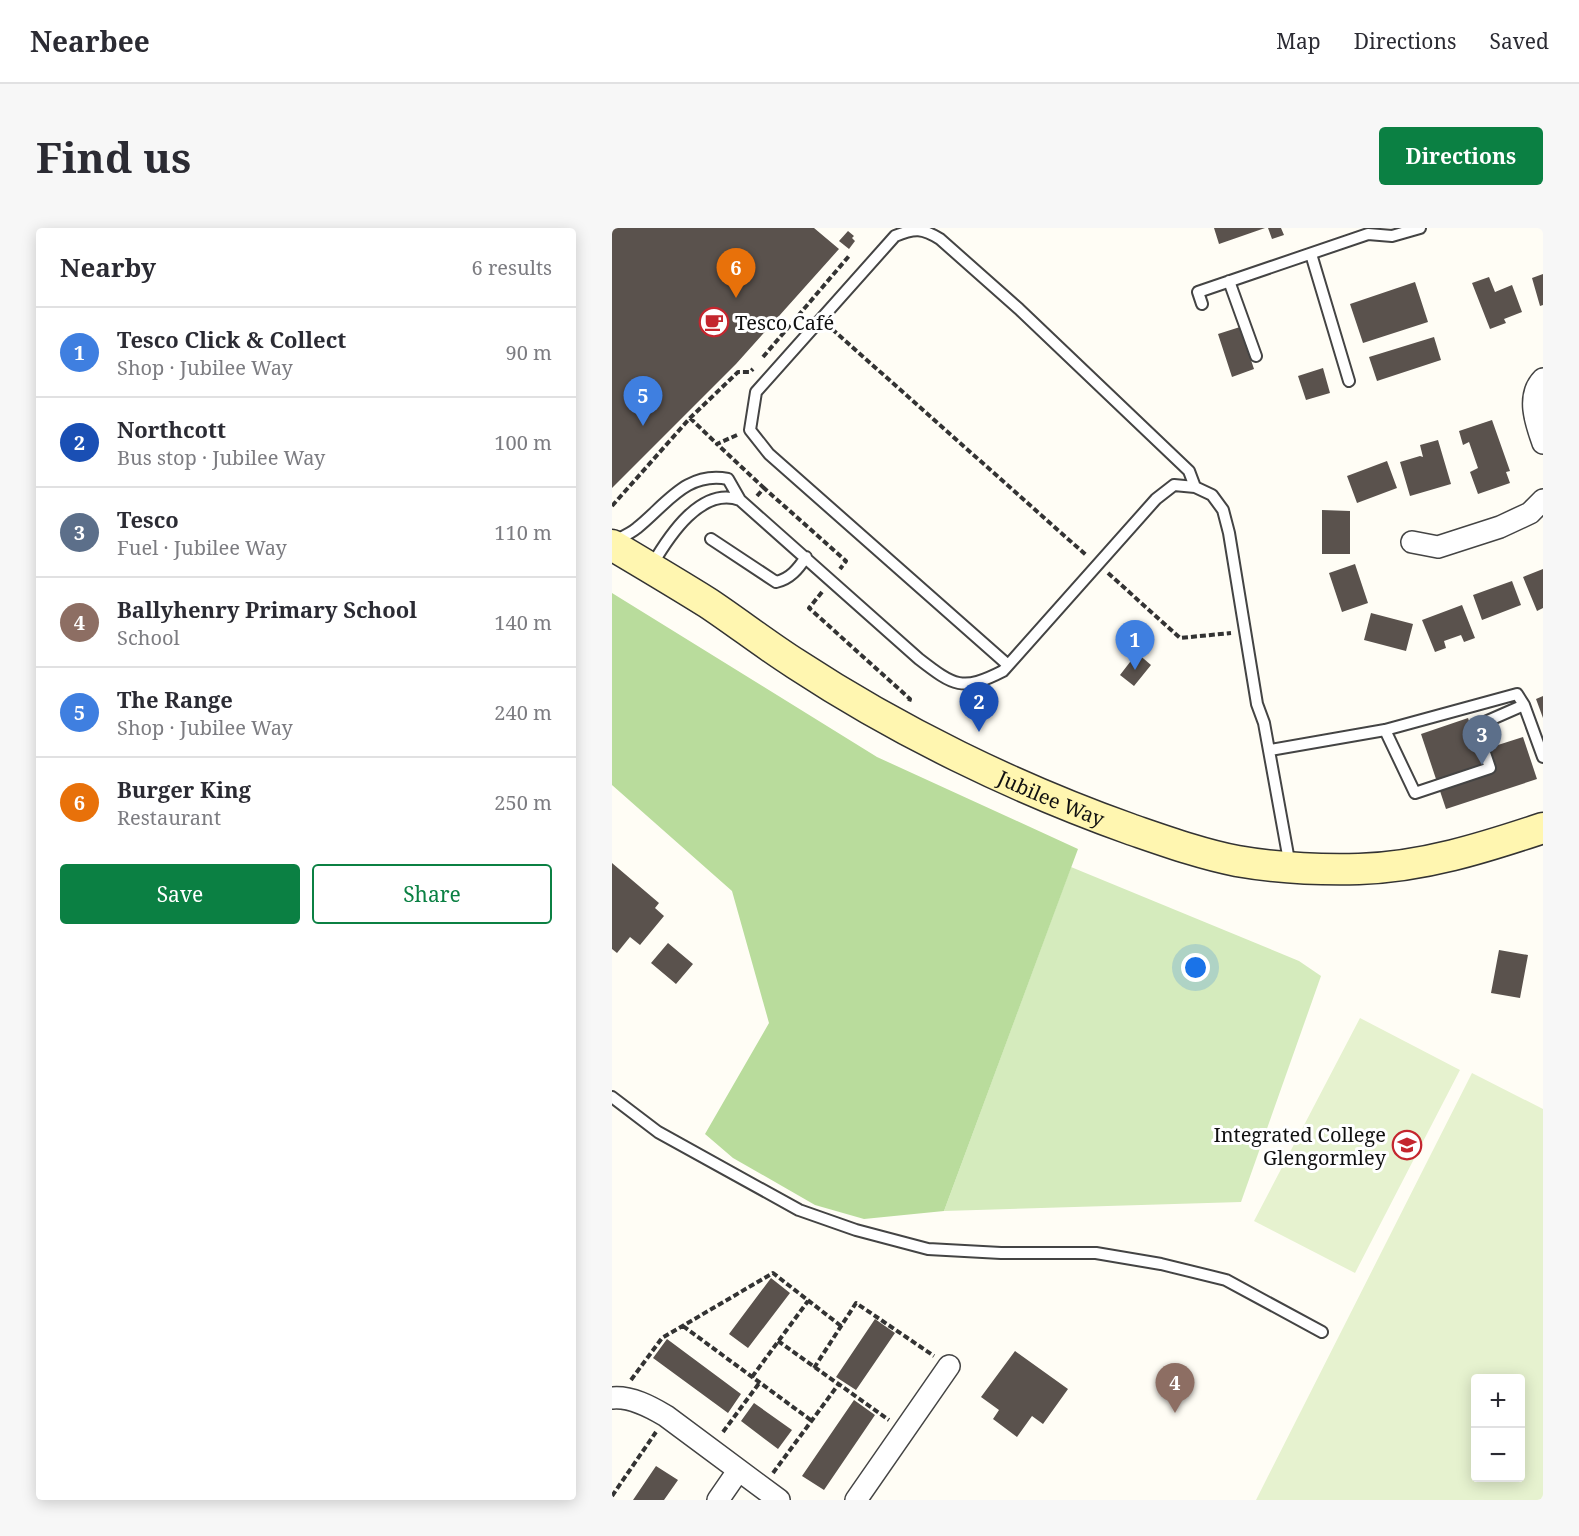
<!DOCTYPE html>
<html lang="en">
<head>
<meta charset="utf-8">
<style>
	:root { --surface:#fff; --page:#f7f7f7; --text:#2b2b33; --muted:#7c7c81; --line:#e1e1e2; --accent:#0b8043 }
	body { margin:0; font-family:"Noto Serif",serif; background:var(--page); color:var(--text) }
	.controls { position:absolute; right:18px; bottom:18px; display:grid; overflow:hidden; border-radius:6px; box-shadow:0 3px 15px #0003 }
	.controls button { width:54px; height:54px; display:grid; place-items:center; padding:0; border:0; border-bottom:2px solid var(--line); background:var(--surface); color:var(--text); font:30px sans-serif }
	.you { position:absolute; left:584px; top:740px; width:21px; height:21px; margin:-15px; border:4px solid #fff; border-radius:50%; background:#1a73e8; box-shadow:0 0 0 9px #1a73e833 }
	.badge { display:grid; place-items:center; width:39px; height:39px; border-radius:50%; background:var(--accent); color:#fff; font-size:20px; font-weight:700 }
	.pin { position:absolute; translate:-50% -50px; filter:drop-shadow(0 2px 3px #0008) }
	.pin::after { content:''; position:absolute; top:32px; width:21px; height:18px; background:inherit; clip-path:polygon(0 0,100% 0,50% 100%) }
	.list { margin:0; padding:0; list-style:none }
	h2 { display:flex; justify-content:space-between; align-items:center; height:78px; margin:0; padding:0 24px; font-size:26px }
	h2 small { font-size:20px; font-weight:400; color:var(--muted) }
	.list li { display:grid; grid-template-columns:39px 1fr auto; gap:18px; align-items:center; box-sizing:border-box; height:90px; padding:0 24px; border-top:2px solid var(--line) }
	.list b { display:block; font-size:22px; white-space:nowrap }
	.list p { margin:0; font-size:20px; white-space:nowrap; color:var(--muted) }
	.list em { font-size:20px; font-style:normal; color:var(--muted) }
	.actions { display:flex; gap:12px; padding:18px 24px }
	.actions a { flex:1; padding:14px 0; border:2px solid var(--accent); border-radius:6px; text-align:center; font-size:21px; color:var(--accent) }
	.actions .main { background:var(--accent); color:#fff }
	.map { position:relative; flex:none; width:931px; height:1272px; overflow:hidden; border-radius:6px }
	header { display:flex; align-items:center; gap:36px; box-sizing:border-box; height:84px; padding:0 30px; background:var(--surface); border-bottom:2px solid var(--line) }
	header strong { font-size:28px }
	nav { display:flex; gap:33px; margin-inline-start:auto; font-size:21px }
	.intro { display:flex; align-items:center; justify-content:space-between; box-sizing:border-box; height:144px; padding:0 36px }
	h1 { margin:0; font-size:42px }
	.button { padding:15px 27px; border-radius:6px; background:var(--accent); color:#fff; font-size:21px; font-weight:700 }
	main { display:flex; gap:36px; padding:0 36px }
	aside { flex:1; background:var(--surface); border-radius:6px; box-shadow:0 3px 15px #0003 }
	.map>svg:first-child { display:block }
	.green { fill:#d5ebbd }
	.forest { fill:#b9dc9c }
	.pitch { fill:#e6f2cf; fill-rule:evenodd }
	.building { fill:#5a524d }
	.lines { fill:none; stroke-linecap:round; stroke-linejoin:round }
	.lane-casing { stroke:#444; stroke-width:14 }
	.street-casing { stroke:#444; stroke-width:24 }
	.secondary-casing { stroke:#333; stroke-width:33 }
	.path { stroke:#333; stroke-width:4; stroke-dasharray:6 3; stroke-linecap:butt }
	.lane { stroke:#fff; stroke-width:10 }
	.street { stroke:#fff; stroke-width:21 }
	.secondary { stroke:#fff6b0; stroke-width:30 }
	.labels { text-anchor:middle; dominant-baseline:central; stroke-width:6; stroke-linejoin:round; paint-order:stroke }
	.poi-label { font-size:20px; fill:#111; stroke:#fff; text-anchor:start }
	.street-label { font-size:20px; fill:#111; stroke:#fff }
</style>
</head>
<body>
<header>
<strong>Nearbee</strong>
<nav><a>Map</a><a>Directions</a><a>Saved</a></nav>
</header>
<div class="intro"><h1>Find us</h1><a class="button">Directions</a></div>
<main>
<aside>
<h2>Nearby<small>6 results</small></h2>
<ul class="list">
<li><span class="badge" style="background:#3f7fe0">1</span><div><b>Tesco Click &amp; Collect</b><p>Shop · Jubilee Way</p></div><em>90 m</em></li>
<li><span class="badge" style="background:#1a4fb4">2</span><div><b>Northcott</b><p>Bus stop · Jubilee Way</p></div><em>100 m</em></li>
<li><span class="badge" style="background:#5c6f8a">3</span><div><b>Tesco</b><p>Fuel · Jubilee Way</p></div><em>110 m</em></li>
<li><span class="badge" style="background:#8d6e63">4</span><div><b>Ballyhenry Primary School</b><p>School</p></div><em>140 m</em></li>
<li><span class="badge" style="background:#3f7fe0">5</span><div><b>The Range</b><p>Shop · Jubilee Way</p></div><em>240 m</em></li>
<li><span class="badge" style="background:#e8710a">6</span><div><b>Burger King</b><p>Restaurant</p></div><em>250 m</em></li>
</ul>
<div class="actions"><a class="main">Save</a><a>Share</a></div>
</aside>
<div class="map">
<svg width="931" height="1272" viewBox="0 0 931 1272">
	<rect width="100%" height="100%" fill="#fffdf5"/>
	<path class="green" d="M459 639 687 733 709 748 629 974 332 983Z"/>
	<path class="forest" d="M0 365 265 529 466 621 332 983 252 991 203 977 121 930 93 906 157 795 120 663 0 557Z"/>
	<path class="pitch" d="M748 790 848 842 743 1045 642 993Z
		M860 845 931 881V1272H644ZM909 1150V1250H864V1150Z"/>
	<path class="building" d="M0 0H202L227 21 124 136 0 260Z
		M602 0H653L607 16Z
		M656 0H669L672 7 660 11Z
		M236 3 242 8 240 10 243 13 237 21 227 13Z
		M931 46V77L928 78 920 50Z
		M877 49 883 64 900 57 910 84 892 91 894 95 878 101 860 55Z
		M803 54 816 94 751 115 738 76Z
		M628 99 642 141 620 149 606 106Z
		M822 109 829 132 765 153 757 129Z
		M711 140 718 165 694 172 686 148Z
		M880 192 898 243 894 244 898 255 866 266 858 244 866 240 857 214 851 217 847 203Z
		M826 212 839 256 798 268 788 234 808 228 811 229 808 217Z
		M775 233 785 260 745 275 735 248Z
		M710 282 738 283V326H710Z
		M743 336 756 375 730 384 717 345Z
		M931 341V380L925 383 911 349Z
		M900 353 909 377 870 392 861 367Z
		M850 377 863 410 852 414 849 407 832 413 834 420 823 424 810 392Z
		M759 385 801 396 794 423 752 412Z
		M525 425 539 437 522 458 508 447Z
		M931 468V490L924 471Z
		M856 490 867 523 911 509 925 551 834 581 809 506Z
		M0 635 47 675 43 680 52 688 28 717 18 709 5 725 0 721Z
		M56 715 81 736 64 756 39 735Z
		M887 722 916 727 908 770 879 765Z
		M159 1050 178 1065 136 1120 117 1106Z
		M263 1091 283 1105 244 1162 224 1149Z
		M55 1111 129 1166 116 1185 41 1130Z
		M403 1123 456 1161 431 1196 420 1188 405 1209 381 1191 387 1182 369 1169Z
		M242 1172 263 1187 212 1262 190 1248Z
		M142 1175 180 1202 166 1221 129 1193Z
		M44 1238 66 1252 52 1272H21Z"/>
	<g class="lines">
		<g class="lane-casing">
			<path id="lane" d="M699 26 737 153
				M617 53 644 128
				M590 76 586 64 756 6 780 8 808 0
				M99 311 164 354C178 351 186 341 194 329
				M0 314C8 310 18 306 25 300 54 277 74 243 116 251L128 272 307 431C342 458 350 464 391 443L544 271 562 257 583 259 600 267 611 282 617 305 645 476 652 495 678 638
				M40 337C57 308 89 258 128 272
				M396 437 157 226 138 202 144 164 283 8C303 0 310 0 328 11L407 81 577 243 583 259
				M773 502 803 565 878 540 864 498 912 477
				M658 522 773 502 905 466 912 477 931 529
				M0 869 46 904 187 982 244 1002 316 1021 389 1025H484L549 1036 614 1052 710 1104"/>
		</g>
		<g class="street-casing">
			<path id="street" d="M931 151C914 168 924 195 931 215
				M800 314 826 319 888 299 918 285 931 272
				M0 1170C19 1168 39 1179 54 1188L167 1272
				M106 1272 126 1243
				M244 1272 337 1138"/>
		</g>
		<g class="secondary-casing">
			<g id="secondary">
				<path id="s1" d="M0 317C32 336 64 355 96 375 126 395 154 417 184 436 286 503 403 560 518 601 553 613 589 626 625 633 665 640 707 642 747 641 811 639 871 620 931 600"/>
			</g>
		</g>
		<path class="path" d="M220 101 474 327
			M151 129 237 28
			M78 190 105 216
			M125 207 105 216 153 261
			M145 268 152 260 234 333 228 341
			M0 278 78 190 126 144H138L141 141
			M496 345 568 410 619 405
			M210 364 197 380 298 471 297 474
			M71 1098 200 1193
			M166 1113 277 1192
			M202 1140 244 1075 322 1128
			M140 1149 196 1073
			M19 1152 50 1110 161 1045 229 1098
			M111 1204 148 1154
			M161 1245 226 1157
			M0 1268 44 1204"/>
		<use href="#lane" class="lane"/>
		<use href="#street" class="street"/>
		<use href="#secondary" class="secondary"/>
	</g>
	<defs>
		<g id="cafe-ring" transform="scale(1.5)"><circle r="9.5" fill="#fff" stroke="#c4262e" stroke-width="1.5"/><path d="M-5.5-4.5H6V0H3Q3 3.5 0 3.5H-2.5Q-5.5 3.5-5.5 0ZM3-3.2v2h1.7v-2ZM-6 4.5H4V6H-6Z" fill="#c4262e"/></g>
		<g id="school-ring" transform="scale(1.5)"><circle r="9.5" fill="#fff" stroke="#c4262e" stroke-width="1.5"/><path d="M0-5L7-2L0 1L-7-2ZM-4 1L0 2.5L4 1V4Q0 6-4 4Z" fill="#c4262e"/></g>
	</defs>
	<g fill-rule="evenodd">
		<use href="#cafe-ring" x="102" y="94"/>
		<use href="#school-ring" x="795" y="917"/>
	</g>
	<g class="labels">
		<g class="poi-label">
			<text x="123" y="94">Tesco Café</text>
			<text x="774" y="906" text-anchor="end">Integrated College<tspan x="774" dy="23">Glengormley</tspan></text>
		</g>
		<g class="street-label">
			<text stroke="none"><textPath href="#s1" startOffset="508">Jubilee Way</textPath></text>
		</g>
	</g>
</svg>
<div class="controls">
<button>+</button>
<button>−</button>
</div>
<div class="you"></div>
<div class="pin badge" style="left:523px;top:442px;background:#3f7fe0">1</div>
<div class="pin badge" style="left:367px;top:504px;background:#1a4fb4">2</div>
<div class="pin badge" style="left:870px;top:537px;background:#5c6f8a">3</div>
<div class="pin badge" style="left:563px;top:1185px;background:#8d6e63">4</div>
<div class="pin badge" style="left:31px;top:198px;background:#3f7fe0">5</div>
<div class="pin badge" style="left:124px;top:70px;background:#e8710a">6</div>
</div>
</main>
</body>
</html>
